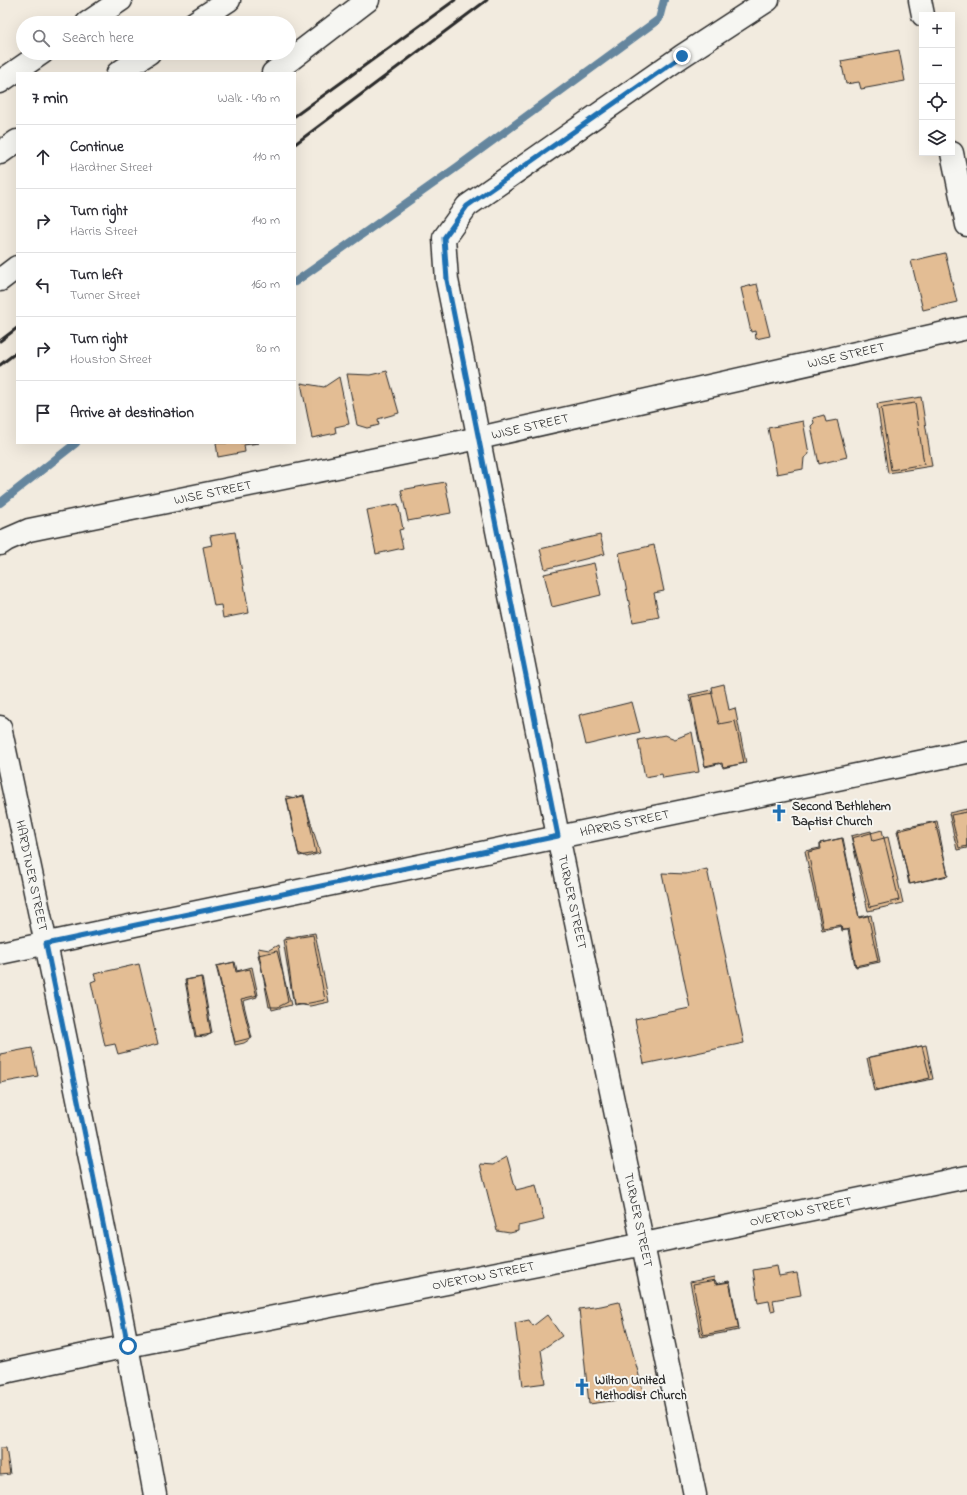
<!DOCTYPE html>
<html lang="en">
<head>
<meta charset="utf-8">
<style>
	:root { --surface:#fff; --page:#f7f7f7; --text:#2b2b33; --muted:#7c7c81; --line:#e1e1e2 }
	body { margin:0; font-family:"Indie Flower",sans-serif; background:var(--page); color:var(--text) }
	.controls { position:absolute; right:12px; top:12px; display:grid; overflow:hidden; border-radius:0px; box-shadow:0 4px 16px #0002 }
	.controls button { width:36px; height:36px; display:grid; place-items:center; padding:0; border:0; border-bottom:1px solid var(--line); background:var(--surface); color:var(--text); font:20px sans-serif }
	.stop { position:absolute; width:12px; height:12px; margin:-9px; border:3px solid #1f6fb2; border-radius:50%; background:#fff }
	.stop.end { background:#1f6fb2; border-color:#fff; box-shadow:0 1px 4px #0008 }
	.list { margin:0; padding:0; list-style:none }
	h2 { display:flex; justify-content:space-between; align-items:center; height:52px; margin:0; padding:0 16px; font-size:17px }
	h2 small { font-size:13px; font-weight:400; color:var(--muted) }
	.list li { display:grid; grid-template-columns:26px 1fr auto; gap:12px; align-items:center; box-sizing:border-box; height:64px; padding:0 16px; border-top:1px solid var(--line) }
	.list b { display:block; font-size:15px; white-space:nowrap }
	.list p { margin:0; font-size:13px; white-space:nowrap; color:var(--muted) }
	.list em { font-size:13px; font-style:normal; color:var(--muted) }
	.icon { flex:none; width:22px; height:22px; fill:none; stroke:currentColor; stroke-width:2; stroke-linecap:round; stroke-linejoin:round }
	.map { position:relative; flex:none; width:967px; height:1495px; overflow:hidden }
	.search { position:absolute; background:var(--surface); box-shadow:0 4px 16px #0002; left:16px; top:16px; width:280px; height:44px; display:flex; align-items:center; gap:10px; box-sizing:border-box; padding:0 14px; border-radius:22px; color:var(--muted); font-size:15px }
	.panel { position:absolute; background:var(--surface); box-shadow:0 4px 16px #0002; left:16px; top:72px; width:280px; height:372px; border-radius:0px }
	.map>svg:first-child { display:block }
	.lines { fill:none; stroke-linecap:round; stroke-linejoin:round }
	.stream { stroke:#65869e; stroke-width:8 }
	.building { fill:#e3bd94; stroke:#2b2b2b }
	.street-casing { stroke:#2b2b2b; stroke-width:25 }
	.primary-casing { stroke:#2b2b2b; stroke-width:25 }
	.highway-casing { stroke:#2b2b2b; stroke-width:25 }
	.street { stroke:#f6f6f2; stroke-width:22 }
	.primary { stroke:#f6f6f2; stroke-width:22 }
	.highway { stroke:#f6f6f2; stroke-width:22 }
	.rail { stroke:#2b2b2b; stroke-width:3 }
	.route { stroke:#1f6fb2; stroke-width:5 }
	.labels { text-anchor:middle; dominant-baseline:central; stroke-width:4; stroke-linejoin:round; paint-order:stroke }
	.street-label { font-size:13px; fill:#2b2b2b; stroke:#f6f6f2 }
	.poi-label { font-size:13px; font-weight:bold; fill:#2b2b2b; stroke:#f6f6f2; text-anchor:start }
</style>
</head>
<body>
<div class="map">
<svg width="967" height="1495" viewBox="0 0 967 1495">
	<rect width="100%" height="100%" fill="#f2ebdf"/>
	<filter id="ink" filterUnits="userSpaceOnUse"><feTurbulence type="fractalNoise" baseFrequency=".025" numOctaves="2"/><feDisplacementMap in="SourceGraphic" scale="8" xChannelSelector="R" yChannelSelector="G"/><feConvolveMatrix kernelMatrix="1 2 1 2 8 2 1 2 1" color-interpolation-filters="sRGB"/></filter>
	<g filter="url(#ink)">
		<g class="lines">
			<path class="stream" d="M295 282 457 167 659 19 664 0
				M0 503 76 443"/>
		</g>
		<path class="building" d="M899 50 905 81 861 89 859 82 846 84 841 61Z
			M945 253 957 302 923 310 911 261Z
			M757 284 770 336 756 339 755 331 751 332 741 288Z
			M387 371 399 413 378 419 379 425 367 428 357 425 347 374 370 375Z
			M339 377 349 424 335 427 336 433 312 438 301 383 324 387Z
			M921 397 932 466 888 473 877 404Z
			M915 403 924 464 891 470 881 408Z
			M824 415 826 422 837 420 847 457 819 464 811 426 814 423 813 418Z
			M803 421 809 454 804 458 803 469 777 474 768 428Z
			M216 443H259L244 445 245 452 218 457Z
			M445 482 451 513 408 521 401 490Z
			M398 504 403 529 399 530 403 548 376 554 367 510Z
			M235 532 249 613 223 618 221 605 214 606 203 547 212 545 210 536Z
			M600 535 605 554 545 569 540 549Z
			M654 545 664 591 654 593 659 617 633 622 619 553Z
			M594 563 601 595 552 607 544 574Z
			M724 684 729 710 735 708 746 763 724 767 719 763 705 766 691 697 713 693 712 687Z
			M711 690 719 724 735 721 744 763 723 768 722 763 705 767 689 695Z
			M632 702 640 732 586 745 579 715Z
			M692 732 699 772 663 778 662 774 645 777 638 740 665 735 675 739Z
			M304 795 316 853 299 856 287 799Z
			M286 796 295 798 303 796 320 853 307 857 298 853Z
			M967 809V848L957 850 949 813Z
			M967 812V846L959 848 951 815Z
			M937 821 948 876 909 884 898 829Z
			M935 822 948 875 910 884 897 831Z
			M882 830 899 900 870 907 852 838Z
			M871 831 873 841 888 837 903 903 868 911 851 836Z
			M842 838 859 917 868 915 878 961 855 966 848 930H843L842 926 822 930 805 851 820 848V843Z
			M843 838 859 918 871 915 880 962 856 967 849 929 842 931 841 925 823 928 808 852 821 849 820 843Z
			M707 869 744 1043 644 1064 635 1019 690 1008 662 873 686 874Z
			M315 933 329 1002 310 1006 294 1004 285 938Z
			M313 935 325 1000 294 1006 283 940Z
			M278 945 288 1002 278 1007H269L258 948 269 950Z
			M277 951 291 1005 272 1010 258 955Z
			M234 962 236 972 250 969 257 997 243 1001 252 1038 244 1043 235 1045 217 966Z
			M235 962 237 971 252 967 258 995 241 999 251 1038 235 1042 216 966Z
			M139 964 158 1044 118 1054 115 1044 105 1046 91 982 96 980 94 974Z
			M201 977 211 1034 195 1037 185 980Z
			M202 977 212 1033 205 1037 196 1036 186 980Z
			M926 1045 933 1079 876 1090 869 1057Z
			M922 1046 930 1078 874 1091 867 1058Z
			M32 1048 38 1076 0 1083V1054Z
			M507 1157 516 1190 536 1185 544 1220 518 1226V1231L510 1233 497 1231 480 1164 493 1165Z
			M777 1266 779 1276 797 1273 801 1295 773 1300 775 1310 771 1311 769 1301 758 1303 753 1270Z
			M714 1277 715 1284 729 1281 739 1330 701 1337 690 1282Z
			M715 1280 717 1284 730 1282 739 1328 703 1335 693 1284Z
			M619 1302 644 1394 619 1400 589 1404 579 1309 601 1306Z
			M547 1315 562 1336 541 1350 546 1383 523 1386 515 1323 529 1320 533 1326Z
			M0 1448H6L10 1474 0 1475Z"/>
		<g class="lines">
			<g class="street-casing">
				<g id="street">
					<path d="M920 0 923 15"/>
					<path d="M952 153 967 225"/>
					<path id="s1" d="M0 544 6 540 29 530 479 438 967 328"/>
					<path id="s2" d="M0 727C55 983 108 1238 155 1495"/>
					<path id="s3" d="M0 953 967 752"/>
					<path d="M695 1495 558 836 447 280 444 238 467 206 682 56 768 0"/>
				</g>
			</g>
			<g class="primary-casing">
				<g id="primary">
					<path id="s4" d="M0 1373 128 1346 644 1244 967 1177"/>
				</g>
			</g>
			<g class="highway-casing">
				<path id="highway" d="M87 23 121 0
					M194 23 229 0
					M118 73 149 53
					M273 73 368 0
					M0 82 42 53
					M0 153 17 141
					M0 280 17 267"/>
			</g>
			<use href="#street" class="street"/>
			<use href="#primary" class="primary"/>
			<use href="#highway" class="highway"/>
			<path class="rail" d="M295 116 455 0
				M295 144 487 0
				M0 341 17 328
				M0 365 17 352"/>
		</g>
	</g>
	<g class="lines" filter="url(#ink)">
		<path class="route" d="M128 1346 46 944 558 836 447 280 444 238 467 206 682 56"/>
	</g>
	<defs>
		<g id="church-bare" transform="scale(1.38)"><path d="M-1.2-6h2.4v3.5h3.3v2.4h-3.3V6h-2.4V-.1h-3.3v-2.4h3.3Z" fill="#1f6fb2" stroke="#f6f6f2" stroke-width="2.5" paint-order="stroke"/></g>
	</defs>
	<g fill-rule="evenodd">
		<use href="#church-bare" x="779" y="813"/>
		<use href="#church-bare" x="582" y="1387"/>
	</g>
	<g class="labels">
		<g class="street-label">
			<text stroke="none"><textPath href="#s1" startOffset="868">WISE STREET</textPath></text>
			<text stroke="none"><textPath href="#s1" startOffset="544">WISE STREET</textPath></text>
			<text stroke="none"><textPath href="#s1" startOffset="220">WISE STREET</textPath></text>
			<text stroke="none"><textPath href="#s3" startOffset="638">HARRIS STREET</textPath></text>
			<text stroke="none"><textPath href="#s2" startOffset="152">HARDTNER STREET</textPath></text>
			<text transform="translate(572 902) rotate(78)">TURNER STREET</text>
			<text stroke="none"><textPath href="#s4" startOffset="817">OVERTON STREET</textPath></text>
			<text transform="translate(638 1220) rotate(78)">TURNER STREET</text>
			<text stroke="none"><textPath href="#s4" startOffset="493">OVERTON STREET</textPath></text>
		</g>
		<g class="poi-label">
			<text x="792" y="806">Second Bethlehem<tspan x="792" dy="15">Baptist Church</tspan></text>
			<text x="595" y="1380">Wilton United<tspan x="595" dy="15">Methodist Church</tspan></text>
		</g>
	</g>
</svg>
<div class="controls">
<button>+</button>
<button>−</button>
<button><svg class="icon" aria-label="locate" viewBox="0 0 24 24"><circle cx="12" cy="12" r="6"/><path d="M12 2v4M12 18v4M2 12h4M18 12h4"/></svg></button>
<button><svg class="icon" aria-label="layers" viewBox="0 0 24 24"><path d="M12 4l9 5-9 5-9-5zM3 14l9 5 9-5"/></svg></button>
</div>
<div class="stop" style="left:128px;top:1346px"></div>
<div class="stop end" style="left:682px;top:56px"></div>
<div class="search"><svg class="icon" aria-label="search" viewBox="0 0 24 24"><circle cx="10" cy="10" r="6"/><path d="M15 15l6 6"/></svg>Search here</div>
<section class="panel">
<h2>7 min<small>Walk · 490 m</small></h2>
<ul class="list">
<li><svg class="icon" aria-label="ahead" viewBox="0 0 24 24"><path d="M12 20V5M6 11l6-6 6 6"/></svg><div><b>Continue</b><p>Hardtner Street</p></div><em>110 m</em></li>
<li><svg class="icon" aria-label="right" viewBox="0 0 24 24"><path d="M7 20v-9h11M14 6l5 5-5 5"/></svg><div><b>Turn right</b><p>Harris Street</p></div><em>140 m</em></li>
<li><svg class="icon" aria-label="left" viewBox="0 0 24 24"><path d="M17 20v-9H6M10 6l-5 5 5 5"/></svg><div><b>Turn left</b><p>Turner Street</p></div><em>160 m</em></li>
<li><svg class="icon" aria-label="right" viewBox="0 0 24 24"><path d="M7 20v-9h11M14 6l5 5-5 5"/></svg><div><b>Turn right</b><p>Houston Street</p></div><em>80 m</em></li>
<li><svg class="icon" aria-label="arrive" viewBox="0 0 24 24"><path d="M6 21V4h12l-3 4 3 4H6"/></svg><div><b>Arrive at destination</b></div></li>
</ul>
</section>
</div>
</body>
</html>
